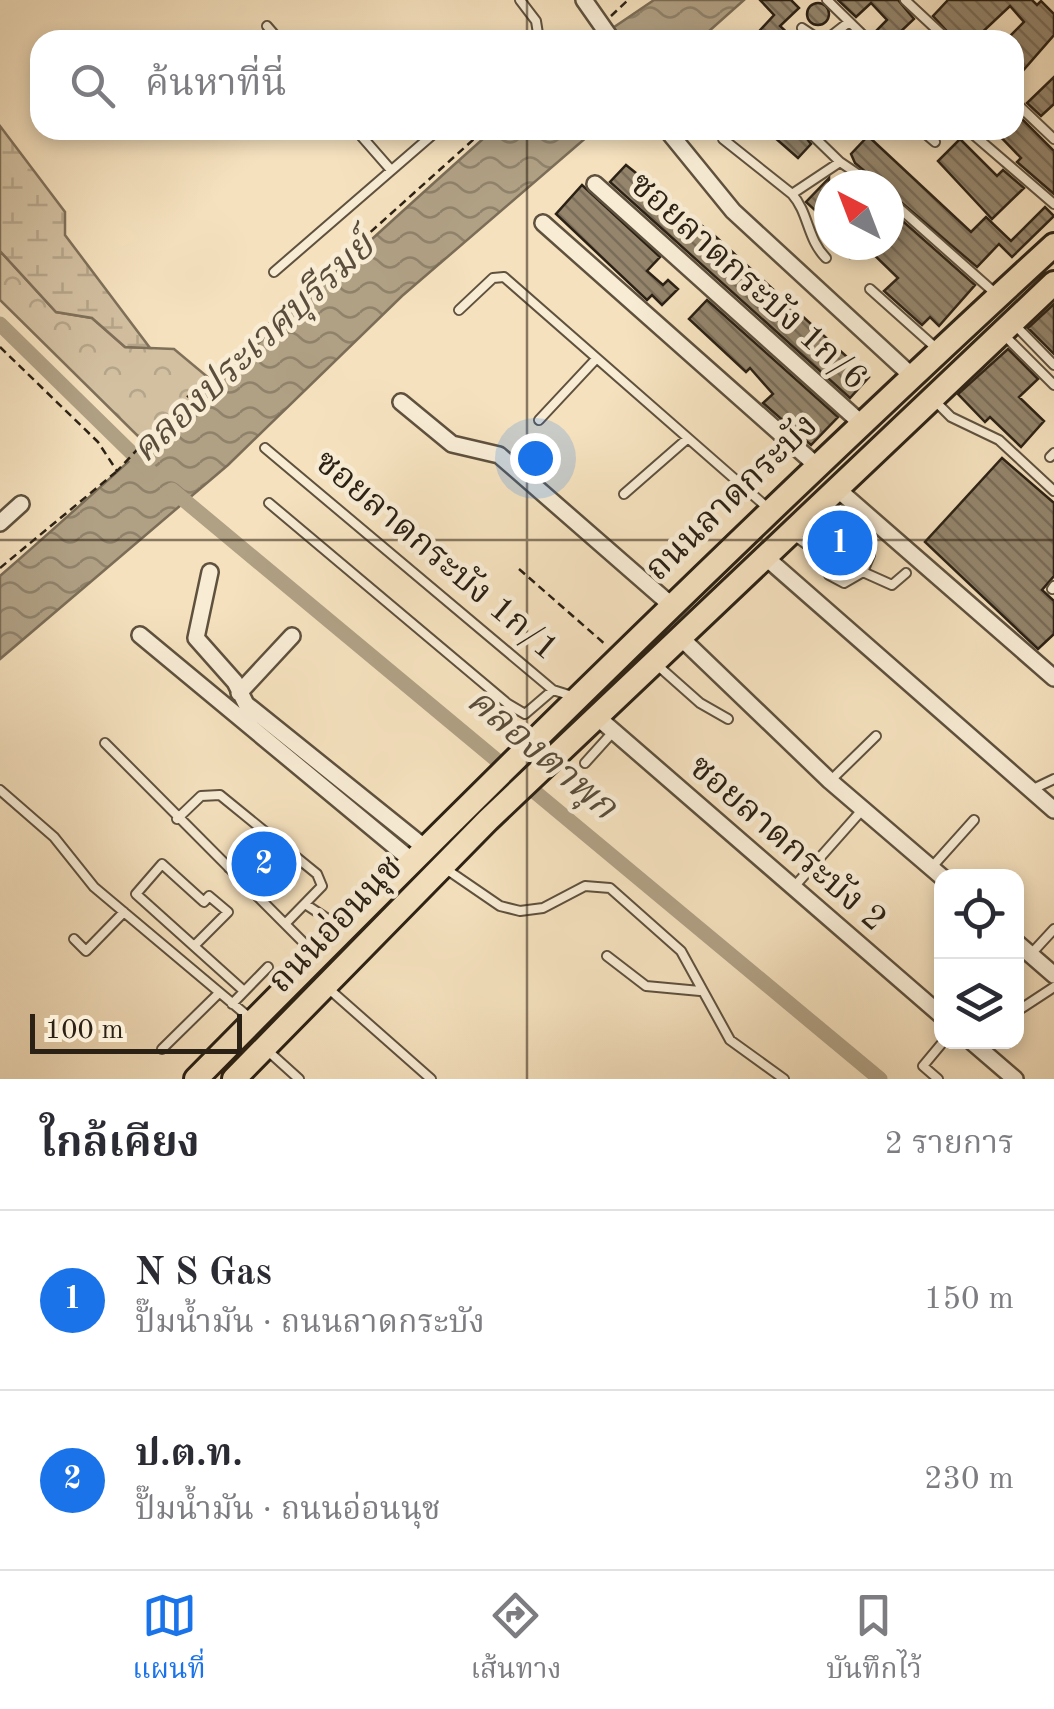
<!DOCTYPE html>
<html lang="th">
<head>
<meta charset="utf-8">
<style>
	:root { --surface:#fff; --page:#f7f7f7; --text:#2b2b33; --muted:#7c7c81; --line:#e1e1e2; --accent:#1a73e8 }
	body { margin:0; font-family:"Old Standard TT","Noto Serif Thai",serif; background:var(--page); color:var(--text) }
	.controls { position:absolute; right:30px; bottom:30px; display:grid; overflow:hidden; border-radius:20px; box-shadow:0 5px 15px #0003 }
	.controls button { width:90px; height:90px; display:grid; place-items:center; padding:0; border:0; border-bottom:2px solid var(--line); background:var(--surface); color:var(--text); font:50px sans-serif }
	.compass { position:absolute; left:814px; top:170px; width:90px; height:90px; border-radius:50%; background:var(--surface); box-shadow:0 5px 15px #0003; rotate:318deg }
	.scale { position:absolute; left:30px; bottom:25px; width:212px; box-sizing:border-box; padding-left:10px; border:5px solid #2b2114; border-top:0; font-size:28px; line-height:35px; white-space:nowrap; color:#2b2114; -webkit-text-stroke:8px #f8ecd5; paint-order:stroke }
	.you { position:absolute; left:535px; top:458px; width:35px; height:35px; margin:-25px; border:8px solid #fff; border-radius:50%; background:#1a73e8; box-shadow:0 0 0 15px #1a73e833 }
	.badge { display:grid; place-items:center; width:65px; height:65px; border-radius:50%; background:var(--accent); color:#fff; font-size:32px; font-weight:700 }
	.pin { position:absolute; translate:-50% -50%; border:5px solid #fff; box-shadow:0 2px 10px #0006 }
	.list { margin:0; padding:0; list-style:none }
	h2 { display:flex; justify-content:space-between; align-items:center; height:130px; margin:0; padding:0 40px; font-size:42px }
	h2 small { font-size:32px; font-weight:400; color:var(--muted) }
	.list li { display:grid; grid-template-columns:65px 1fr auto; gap:30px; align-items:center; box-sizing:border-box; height:180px; padding:0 40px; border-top:2px solid var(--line) }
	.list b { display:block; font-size:38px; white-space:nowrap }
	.list p { margin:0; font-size:32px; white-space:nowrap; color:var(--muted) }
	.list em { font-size:32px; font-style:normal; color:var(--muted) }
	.icon { flex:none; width:55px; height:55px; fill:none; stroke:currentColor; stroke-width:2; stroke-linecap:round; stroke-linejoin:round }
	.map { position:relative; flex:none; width:1054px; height:1079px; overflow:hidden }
	.search { position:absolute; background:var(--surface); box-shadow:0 5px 15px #0003; left:30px; right:30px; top:30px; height:110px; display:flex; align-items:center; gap:25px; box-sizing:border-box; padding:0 35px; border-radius:30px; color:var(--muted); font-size:38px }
	.sheet { height:490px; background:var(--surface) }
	nav { display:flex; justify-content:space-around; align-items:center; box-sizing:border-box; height:140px; border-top:2px solid var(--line); background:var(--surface); font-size:28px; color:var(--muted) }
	nav a { display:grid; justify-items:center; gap:5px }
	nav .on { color:var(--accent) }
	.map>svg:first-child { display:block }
	.forest { fill:url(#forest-crowns); stroke:#7f705a; stroke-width:2.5 }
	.wetland { fill:url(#wetland-marsh); stroke:#7f705a; stroke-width:2.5 }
	.water { fill:url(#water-waves); stroke:#7b6d57; stroke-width:2.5 }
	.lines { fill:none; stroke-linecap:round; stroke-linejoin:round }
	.canal { stroke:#b0a084; stroke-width:15 }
	.building { fill:url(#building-back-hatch); stroke:#2b2114; stroke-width:2.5 }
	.service-casing { stroke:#5e513e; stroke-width:12 }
	.minor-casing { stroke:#5e513e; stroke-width:20 }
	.primary-casing { stroke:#2b2114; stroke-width:28 }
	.path { stroke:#2b2114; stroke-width:2.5; stroke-dasharray:8 5; stroke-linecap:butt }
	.service { stroke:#f8ecd5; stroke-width:8 }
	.minor { stroke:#f8ecd5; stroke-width:15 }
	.primary { stroke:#f5e1be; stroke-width:22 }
	.grid { fill:none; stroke:#2b2114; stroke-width:2.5; stroke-opacity:0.55 }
	.labels { text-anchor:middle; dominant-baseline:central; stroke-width:9; stroke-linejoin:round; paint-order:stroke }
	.street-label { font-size:35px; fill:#2b2114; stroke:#f8ecd5 }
	.water-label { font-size:38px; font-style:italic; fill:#5a4d3b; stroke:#f8ecd5 }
</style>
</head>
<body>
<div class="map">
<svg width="1054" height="1079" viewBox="0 0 1054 1079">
	<defs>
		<pattern id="forest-crowns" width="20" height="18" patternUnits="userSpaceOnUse" patternTransform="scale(2.5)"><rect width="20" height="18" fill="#d3c0a1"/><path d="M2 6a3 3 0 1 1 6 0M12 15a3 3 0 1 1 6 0" fill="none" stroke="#b5a58a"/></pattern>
		<pattern id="wetland-marsh" width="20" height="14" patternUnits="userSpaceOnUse" patternTransform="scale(2.5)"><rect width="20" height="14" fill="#d3c0a1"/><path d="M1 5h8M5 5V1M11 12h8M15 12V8" fill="none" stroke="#b5a58a"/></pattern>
		<pattern id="water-waves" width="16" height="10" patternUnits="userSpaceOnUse" patternTransform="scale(2.5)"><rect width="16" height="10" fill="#b0a084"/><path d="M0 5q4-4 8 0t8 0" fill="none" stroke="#8f826b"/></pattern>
		<pattern id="building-back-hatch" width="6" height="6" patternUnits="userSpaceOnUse" patternTransform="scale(2.5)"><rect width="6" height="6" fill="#94856c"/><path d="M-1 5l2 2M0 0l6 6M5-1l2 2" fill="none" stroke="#796c58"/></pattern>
	</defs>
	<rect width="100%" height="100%" fill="#f5e1be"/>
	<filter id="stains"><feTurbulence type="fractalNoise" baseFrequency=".002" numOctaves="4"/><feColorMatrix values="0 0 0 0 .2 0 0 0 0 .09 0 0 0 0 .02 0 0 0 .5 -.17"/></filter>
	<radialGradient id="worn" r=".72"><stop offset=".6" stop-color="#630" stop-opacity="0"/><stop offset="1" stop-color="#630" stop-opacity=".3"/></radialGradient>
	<path class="forest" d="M0 251 56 312 92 318 125 347 174 349 216 384 149 447 0 300Z"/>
	<path class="wetland" d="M0 126 65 212V235L150 348 125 347 92 318 56 312 0 251Z"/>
	<path class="water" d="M654 0H744L699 40H595Z
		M493 130H595L402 296 228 465 0 659V576C168 430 327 277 493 130Z"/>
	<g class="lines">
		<path class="canal" d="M0 324 151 472
			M172 490 880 1079"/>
	</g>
	<path class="building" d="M760 0H791L799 8 780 26 795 40H751L774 15Z
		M838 0H898L914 19 898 34 904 40H875L873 34 887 20 871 3 856 17Z
		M948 0H1032L1037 5 1041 1 1054 14V35L1014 81V40H1006L1024 22 1010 6 974 40H955L933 16Z
		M807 14a11 11 0 1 1 22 0a11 11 0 1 1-22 0Z
		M1054 77V104L1041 116 1027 103Z
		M1019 116 1054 151V194L1017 162 1021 158 994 130H1014Z
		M766 130H800L811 144 798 158Z
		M868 136 971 232 986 217 1011 241 1045 207 1054 216 1012 257 999 244 977 267 889 192V185H881L855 163 851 154Z
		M960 139 997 176 1003 170 1024 188 992 219 938 161Z
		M626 165 716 237 869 377 850 398 610 182Z
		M829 178V223L806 202Z
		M582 185 660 257 647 271 663 285 668 280 678 289 662 305 652 295 647 300 556 214Z
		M889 209 975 285 939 326 930 317 922 325 884 291 898 278 866 247 850 258 836 245H889Z
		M707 300 838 417 811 445 763 403 773 394 750 368 746 372 689 319Z
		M1054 304V354L1028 328Z
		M1008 349 1038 379 1019 397 1044 421 1021 447 990 417 985 422 958 394Z
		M1002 458 1054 503V576L1042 590 1054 601V634L1038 649 925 542Z"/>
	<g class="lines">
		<g class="service-casing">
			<path id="service" d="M520 0 536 21 539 40
				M827 0 868 40
				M905 0 948 40
				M267 26 279 40
				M802 28 820 40
				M826 40 849 22
				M1014 101 1054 139
				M356 130 391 170
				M807 130 840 162
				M921 130 935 142
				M968 130 1054 204
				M723 139 792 194 840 162 874 185
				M792 194C809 213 807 239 826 258
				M889 199 995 293
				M274 272 438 130
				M870 289 936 348
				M459 310 493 278 504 277 769 509
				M1015 325 1054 365
				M1004 335 1054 385
				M936 402 951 417 999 440 1054 491
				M539 420 596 359
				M265 448 553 690 572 696
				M1050 457 1054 453
				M624 494 687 439
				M269 503 508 704 525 714 553 690
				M839 531 870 555 863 572
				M792 534 816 551 839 531 820 508
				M816 551 829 575 844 583 863 572 892 585 906 573
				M1052 589 1054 586
				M656 664 700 703 728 719
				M105 743 313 952
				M585 763 613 732
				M830 781 876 736
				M0 790 54 837 94 887 250 1018
				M1031 790 1054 779
				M177 819 201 796 220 795 317 874 322 886 285 924
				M229 868 263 830
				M931 868 974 820
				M446 869 500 906 520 911 543 908 585 886 610 888 681 951 730 1040 784 1079
				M793 888 863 809
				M305 904 343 929
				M74 939 86 951 124 912
				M194 946 228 912 209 896 204 902 162 864 136 894 244 991
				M1031 954 1054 929
				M607 956 646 986 700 991
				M329 989 431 1079
				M232 1004 268 967
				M1019 1010 1054 987
				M162 1049 219 993
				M268 1051 299 1079
				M938 1079 923 1066 943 1042"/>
		</g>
		<g class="minor-casing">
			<path id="minor" d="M584 0 612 40
				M667 130 733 211 912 376
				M595 184 861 423
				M543 223 816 465
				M401 402 452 444 499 455 671 605
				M835 487 1054 678
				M0 523 21 504
				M763 555 1054 810
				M210 572 196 638 235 682 246 704 424 847
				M140 635 411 860
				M679 636 830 781 942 877
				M239 693 292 636
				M596 716 942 1016
				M1016 942 1054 975
				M972 1042 1015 1079"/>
		</g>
		<g class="primary-casing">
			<path id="primary" d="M196 1079C476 795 760 515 1054 245
				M234 1079 488 820 1054 283"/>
		</g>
		<path class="path" d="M611 16 628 0
			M0 347 98 442 117 471 186 398 484 130
			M0 568 116 472
			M519 569 606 645"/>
		<use href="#service" class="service"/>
		<use href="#minor" class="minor"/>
		<use href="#primary" class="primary"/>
	</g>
	<path class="grid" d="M527 0V40M527 130V1079M0 540H1054"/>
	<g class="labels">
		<g class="street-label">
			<text transform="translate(748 282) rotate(42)">ซอยลาดกระบัง 1ก/6</text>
			<text transform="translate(732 498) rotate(-44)">ถนนลาดกระบัง</text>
			<text transform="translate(436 556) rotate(40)">ซอยลาดกระบัง 1ก/1</text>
			<text transform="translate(787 844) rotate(41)">ซอยลาดกระบัง 2</text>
			<text transform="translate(336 925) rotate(-46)">ถนนอ่อนนุช</text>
		</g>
		<g class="water-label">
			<text transform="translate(254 349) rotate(-43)">คลองประเวศบุรีรมย์</text>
			<text transform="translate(541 755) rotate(40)">คลองตาพุก</text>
		</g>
	</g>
	<rect width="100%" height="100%" filter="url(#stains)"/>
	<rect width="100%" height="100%" fill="url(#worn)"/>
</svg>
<div class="controls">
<button><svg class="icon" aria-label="locate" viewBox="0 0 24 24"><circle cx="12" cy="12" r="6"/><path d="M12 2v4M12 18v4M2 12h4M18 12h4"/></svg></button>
<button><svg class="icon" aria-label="layers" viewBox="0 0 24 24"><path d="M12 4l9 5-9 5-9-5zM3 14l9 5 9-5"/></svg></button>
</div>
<svg class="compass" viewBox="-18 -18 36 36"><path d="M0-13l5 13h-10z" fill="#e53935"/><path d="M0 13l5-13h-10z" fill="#7c7c81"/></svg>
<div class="scale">100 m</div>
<div class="you"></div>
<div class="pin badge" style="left:840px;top:543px">1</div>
<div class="pin badge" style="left:264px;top:864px">2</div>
<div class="search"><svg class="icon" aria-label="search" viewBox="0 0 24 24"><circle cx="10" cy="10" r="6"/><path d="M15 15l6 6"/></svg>ค้นหาที่นี่</div>
</div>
<section class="sheet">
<h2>ใกล้เคียง<small>2 รายการ</small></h2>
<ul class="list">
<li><span class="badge">1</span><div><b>N S Gas</b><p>ปั๊มน้ำมัน · ถนนลาดกระบัง</p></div><em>150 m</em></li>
<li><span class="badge">2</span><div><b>ป.ต.ท.</b><p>ปั๊มน้ำมัน · ถนนอ่อนนุช</p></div><em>230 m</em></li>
</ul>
</section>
<nav>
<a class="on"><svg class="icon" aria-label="map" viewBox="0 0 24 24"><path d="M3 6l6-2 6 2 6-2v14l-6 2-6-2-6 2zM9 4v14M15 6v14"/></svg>แผนที่</a>
<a><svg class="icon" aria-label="directions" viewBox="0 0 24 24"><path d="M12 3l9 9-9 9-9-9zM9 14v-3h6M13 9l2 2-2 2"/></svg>เส้นทาง</a>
<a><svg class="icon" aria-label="saved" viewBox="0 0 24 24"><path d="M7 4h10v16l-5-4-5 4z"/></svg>บันทึกไว้</a>
</nav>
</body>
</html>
